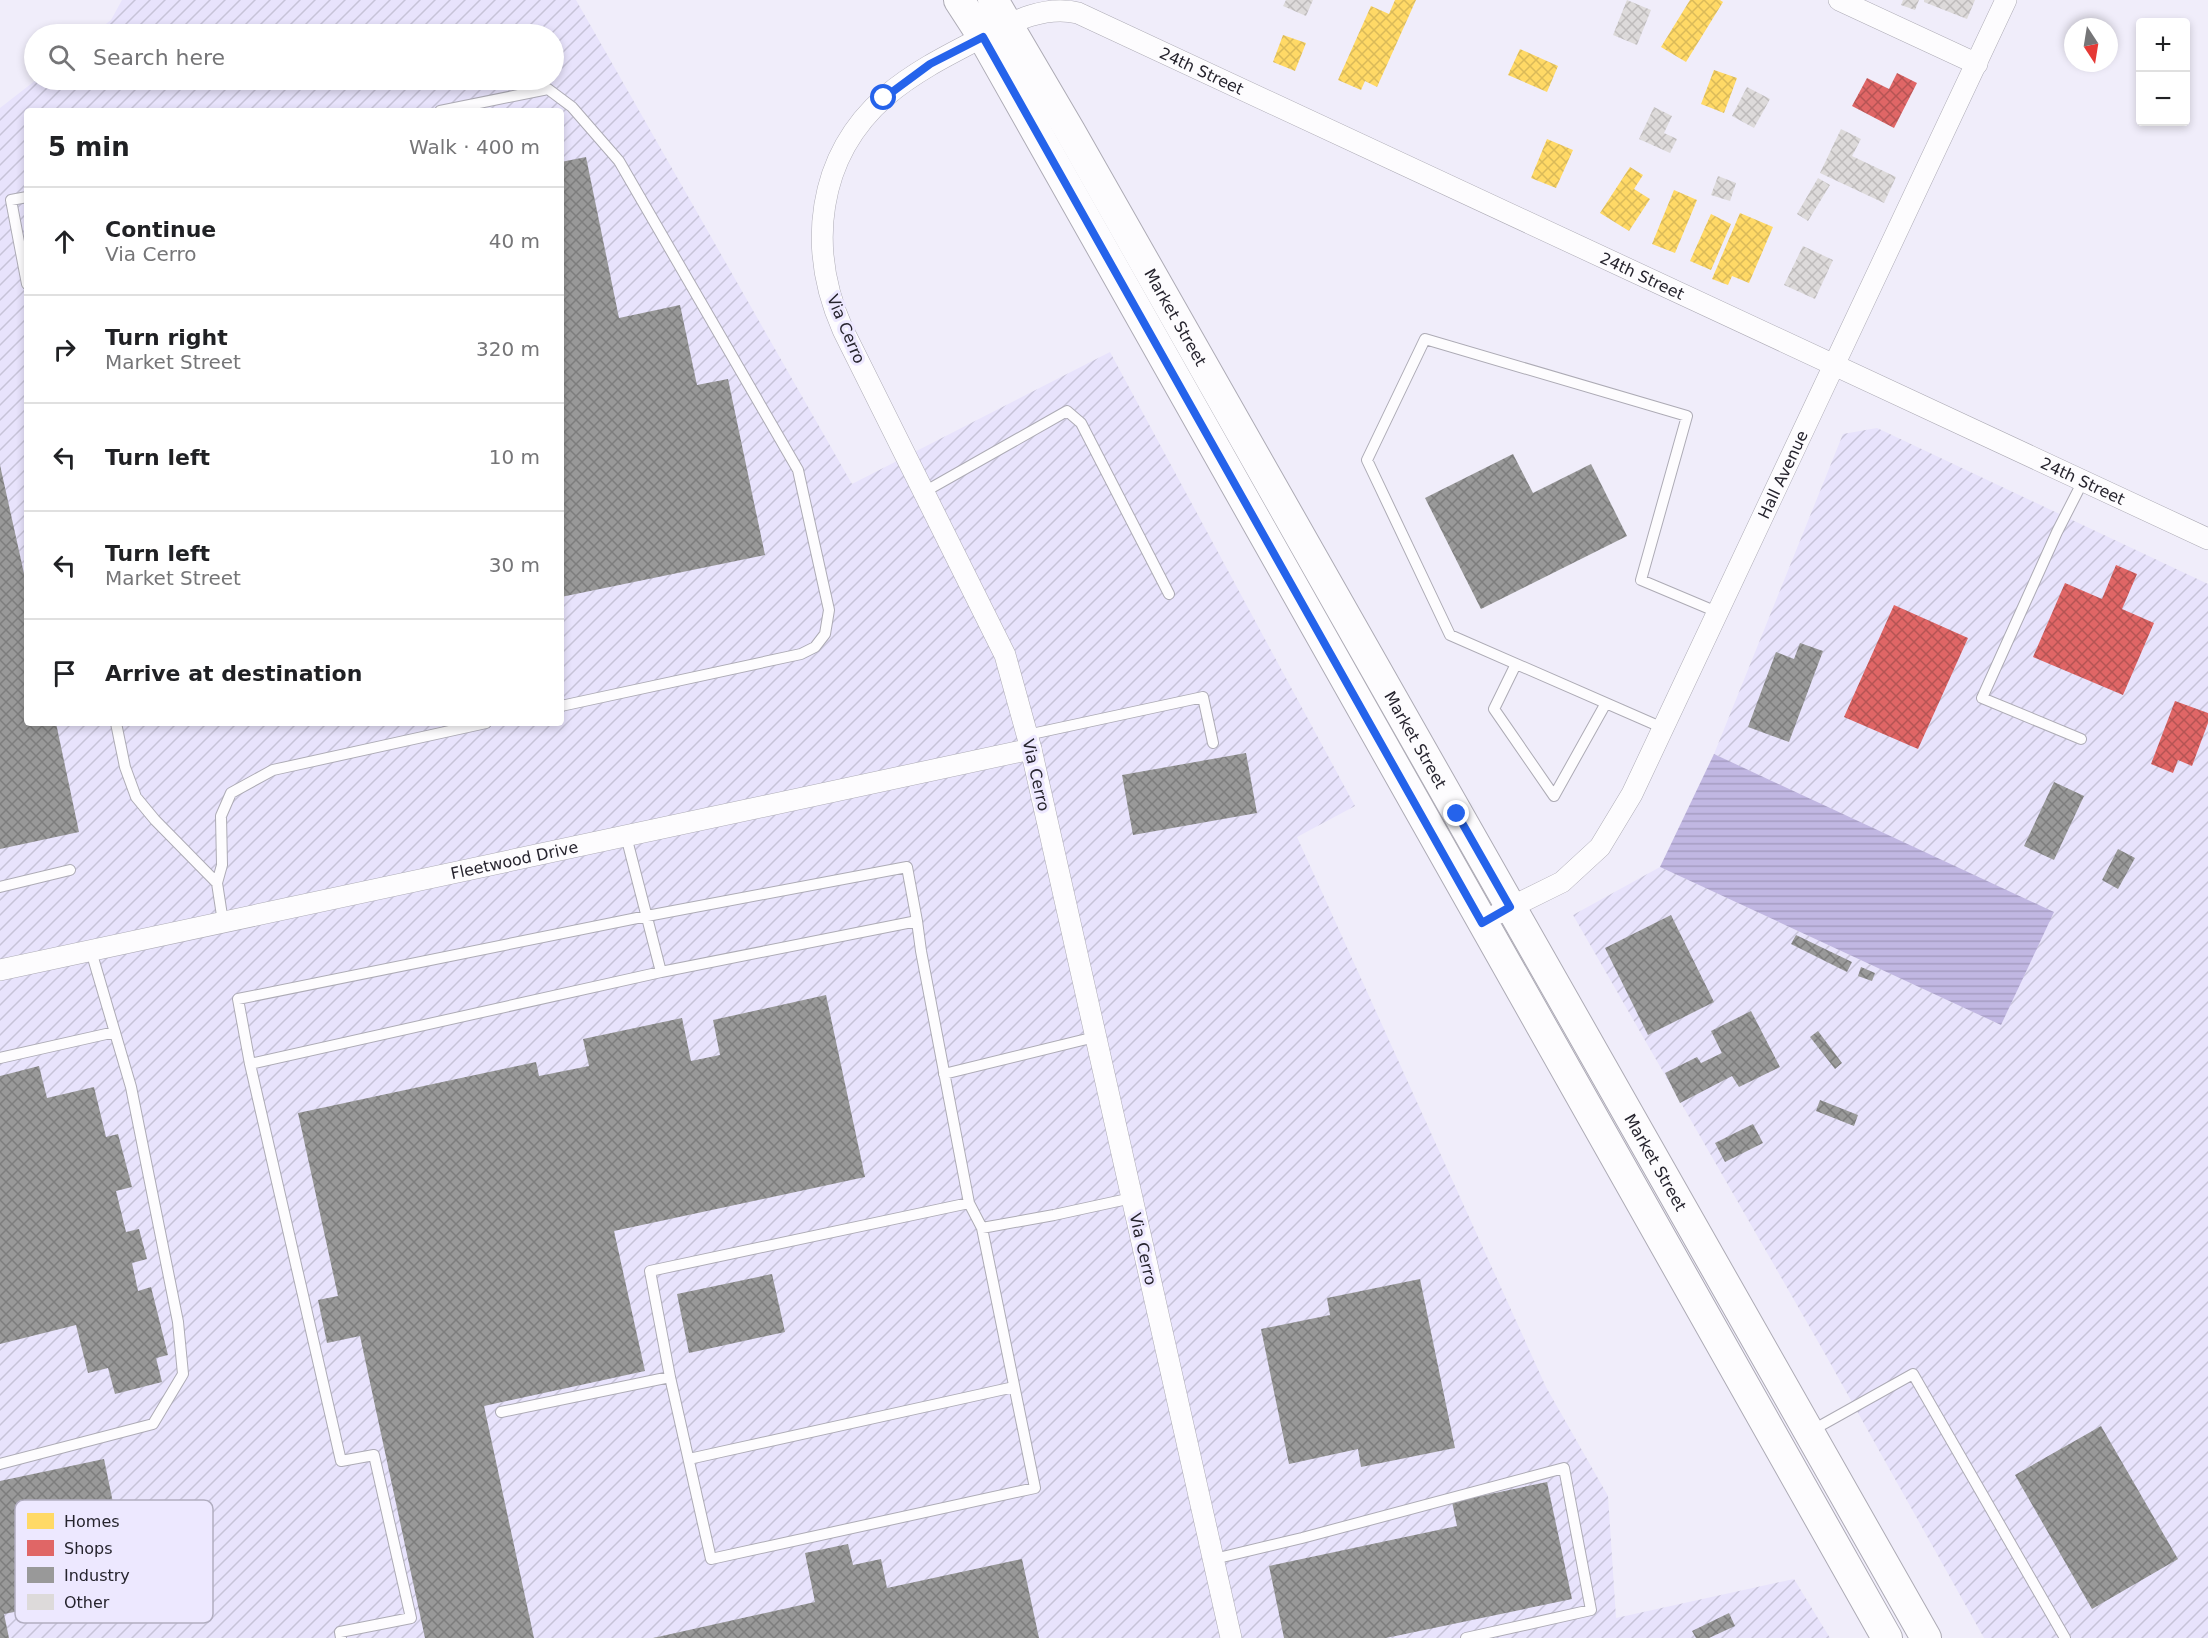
<!DOCTYPE html>
<html lang="en">
<head>
<meta charset="utf-8">
<style>
	:root { --surface:#fff; --page:#f2f2f2; --text:#202124; --muted:#757577; --line:#e0e0e0 }
	body { margin:0; font-family:"DejaVu Sans",sans-serif; background:var(--page); color:var(--text) }
	.controls { position:absolute; right:18px; top:18px; display:grid; overflow:hidden; border-radius:6px; box-shadow:0 3px 9px #0003 }
	.controls button { width:54px; height:54px; display:grid; place-items:center; padding:0; border:0; border-bottom:2px solid var(--line); background:var(--surface); color:var(--text); font:30px sans-serif }
	.compass { position:absolute; left:2064px; top:18px; width:54px; height:54px; border-radius:50%; background:var(--surface); box-shadow:0 3px 9px #0003; rotate:168deg }
	.stop { position:absolute; width:18px; height:18px; margin:-14px; border:4px solid #2563eb; border-radius:50%; background:#fff }
	.stop.end { background:#2563eb; border-color:#fff; box-shadow:0 2px 6px #0008 }
	.list { margin:0; padding:0; list-style:none }
	h2 { display:flex; justify-content:space-between; align-items:center; height:78px; margin:0; padding:0 24px; font-size:26px }
	h2 small { font-size:20px; font-weight:400; color:var(--muted) }
	.list li { display:grid; grid-template-columns:39px 1fr auto; gap:18px; align-items:center; box-sizing:border-box; height:108px; padding:0 24px; border-top:2px solid var(--line) }
	.list b { display:block; font-size:22px; white-space:nowrap }
	.list p { margin:0; font-size:20px; white-space:nowrap; color:var(--muted) }
	.list em { font-size:20px; font-style:normal; color:var(--muted) }
	.icon { flex:none; width:33px; height:33px; fill:none; stroke:currentColor; stroke-width:2; stroke-linecap:round; stroke-linejoin:round }
	.map { position:relative; flex:none; width:2208px; height:1638px; overflow:hidden }
	.search { position:absolute; background:var(--surface); box-shadow:0 3px 9px #0003; left:24px; top:24px; width:540px; height:66px; display:flex; align-items:center; gap:15px; box-sizing:border-box; padding:0 21px; border-radius:33px; color:var(--muted); font-size:22px }
	.panel { position:absolute; background:var(--surface); box-shadow:0 3px 9px #0003; left:24px; top:108px; width:540px; height:618px; border-radius:6px }
	.map>svg:first-child { display:block }
	.industrial { fill:url(#industrial-furrows); fill-rule:evenodd }
	.water { fill:url(#water-rules) }
	.homes { fill:url(#homes-cross-hatch) }
	.shops { fill:url(#shops-cross-hatch) }
	.industry { fill:url(#industry-cross-hatch) }
	.building { fill:url(#building-cross-hatch) }
	.lines { fill:none; stroke-linecap:round; stroke-linejoin:round }
	.service-casing { stroke:#adabb5; stroke-width:12 }
	.minor-casing { stroke:#adabb5; stroke-width:22 }
	.secondary-casing { stroke:#adabb5; stroke-width:32 }
	.service { stroke:#fdfcfe; stroke-width:10 }
	.minor { stroke:#fdfcfe; stroke-width:21 }
	.secondary { stroke:#fdfcfe; stroke-width:30 }
	.route { stroke:#2563eb; stroke-width:8 }
	.labels { text-anchor:middle; dominant-baseline:central; stroke-width:6; stroke-linejoin:round; paint-order:stroke }
	.street-label { font-size:16px; fill:#26242e; stroke:#ede8ff }
	.key { fill:#ede8ff; stroke:#b1adc0; stroke-width:1.5 }
	.key-label { font-size:16px; fill:#26242e }
</style>
</head>
<body>
<div class="map">
<svg width="2208" height="1638" viewBox="0 0 2208 1638">
	<defs>
		<pattern id="industrial-furrows" width="10" height="10" patternUnits="userSpaceOnUse" patternTransform="scale(1.5)"><rect width="10" height="10" fill="#e8e3fc"/><path d="M-1 1l2-2M0 10L10 0M9 11l2-2" fill="none" stroke="#c7c3d8"/></pattern>
		<pattern id="water-rules" width="6" height="5" patternUnits="userSpaceOnUse" patternTransform="scale(1.5)"><rect width="6" height="5" fill="#c1b7e2"/><path d="M0 2.5h6" fill="none" stroke="#a69dc2"/></pattern>
		<pattern id="homes-cross-hatch" width="8" height="8" patternUnits="userSpaceOnUse" patternTransform="scale(1.5)"><rect width="8" height="8" fill="#ffd966"/><path d="M0 0l8 8M0 8l8-8" fill="none" stroke="#daba59"/></pattern>
		<pattern id="shops-cross-hatch" width="8" height="8" patternUnits="userSpaceOnUse" patternTransform="scale(1.5)"><rect width="8" height="8" fill="#e06666"/><path d="M0 0l8 8M0 8l8-8" fill="none" stroke="#b55454"/></pattern>
		<pattern id="industry-cross-hatch" width="8" height="8" patternUnits="userSpaceOnUse" patternTransform="scale(1.5)"><rect width="8" height="8" fill="#999"/><path d="M0 0l8 8M0 8l8-8" fill="none" stroke="#7d7d7d"/></pattern>
		<pattern id="building-cross-hatch" width="8" height="8" patternUnits="userSpaceOnUse" patternTransform="scale(1.5)"><rect width="8" height="8" fill="#dddada"/><path d="M0 0l8 8M0 8l8-8" fill="none" stroke="#bebbbb"/></pattern>
	</defs>
	<rect width="100%" height="100%" fill="#f0edfa"/>
	<path class="industrial" d="M122 0H576L852 484 1110 352 1355 806 1297 837 1546 1387 1608 1496 1616 1618 1794 1579 1830 1638H0V108L36 80H554V34H93L111 20ZM27 111H561V723H27Z
		M1877 428 2208 584V1638H1984L1820 1345 1573 915 1660 867 2001 1025 2053 912 1714 754 1843 434Z"/>
	<path class="water" d="M1714 754 2054 912 2001 1025 1660 867Z"/>
	<path class="homes" d="M1395 0H1416L1377 87 1365 81 1361 90 1338 80 1371 6 1389 14Z
		M1690 0H1720L1723 2 1686 62 1661 47Z
		M1283 35 1306 43 1295 71 1273 62Z
		M1520 49 1558 66 1547 92 1508 75Z
		M1714 70 1737 78 1724 113 1701 104Z
		M1547 139 1573 150 1556 188 1531 178Z
		M1630 167 1643 175 1634 189 1650 199 1629 231 1600 213Z
		M1674 190 1697 200 1675 253 1652 244Z
		M1740 213 1773 227 1749 283 1732 276 1728 285 1712 279Z
		M1711 214 1731 224 1711 270 1690 261Z"/>
	<path class="shops" d="M1897 73 1917 83 1894 128 1852 106 1867 78 1889 89Z
		M2116 565 2137 574 2122 609 2154 623 2123 695 2033 657 2065 583 2102 599Z
		M1894 605 1968 638 1918 749 1844 717Z
		M2175 701 2208 713V723L2192 766 2178 760 2173 773 2151 764Z"/>
	<path class="industry" d="M586 157 619 318 680 305 697 385 728 379 765 555 561 597V162Z
		M1513 454 1533 493 1591 464 1627 536 1481 609 1425 498Z
		M0 465 27 587V723H56L79 832 0 849Z
		M1800 643 1823 651 1789 742 1748 727 1776 652 1794 659Z
		M1246 753 1257 813 1133 835 1122 775Z
		M2054 782 2084 796 2054 860 2024 846Z
		M2118 849 2135 858 2118 889 2102 880Z
		M1671 915 1714 1002 1648 1035 1605 948Z
		M1796 935 1852 962 1847 972 1791 944Z
		M1861 967 1875 973 1872 981 1858 976Z
		M826 995 865 1177 614 1231 645 1371 484 1406 534 1638H425L360 1336 327 1343 318 1300 338 1296 298 1113 536 1062 539 1076 589 1066 583 1039 682 1018 691 1061 720 1055 713 1020Z
		M1751 1011 1780 1067 1739 1087 1732 1076 1680 1103 1665 1073 1697 1057 1701 1063 1722 1053 1711 1031Z
		M1818 1031 1842 1063 1835 1069 1810 1037Z
		M39 1066 47 1098 94 1087 106 1137 118 1134 132 1187 116 1191 126 1232 139 1229 147 1259 132 1263 138 1291 151 1287 168 1355 156 1358 162 1382 115 1394 108 1368 88 1373 76 1325 0 1344V1076Z
		M1820 1100 1858 1115 1854 1126 1816 1111Z
		M1753 1124 1763 1143 1725 1162 1715 1143Z
		M772 1274 785 1332 689 1353 677 1294Z
		M1420 1279 1455 1448 1361 1467 1358 1449 1289 1464 1261 1329 1330 1315 1327 1298Z
		M2101 1426 2178 1559 2092 1609 2015 1475Z
		M104 1459 126 1566 104 1571 102 1560 78 1565 82 1583 46 1590 50 1605 4 1614 9 1638H0V1481Z
		M1547 1482 1572 1599 1386 1638H1284L1269 1566 1457 1526 1452 1502Z
		M848 1544 853 1565 881 1559 887 1588 1022 1559 1039 1638H653L815 1602 805 1553Z
		M1729 1613 1735 1626 1709 1638H1696L1692 1631Z"/>
	<path class="building" d="M1286 0H1313L1306 16 1283 6Z
		M1627 0 1651 10 1637 45 1613 35Z
		M1903 0H1919L1915 10 1901 5Z
		M1924 0H1975L1967 19 1924 2Z
		M1747 87 1770 99 1754 128 1732 116Z
		M1654 107 1672 116 1664 133 1677 139 1670 153 1639 139Z
		M1841 129 1861 139 1852 156 1896 177 1884 203 1820 173Z
		M1718 176 1736 183 1730 201 1711 195Z
		M1818 178 1830 185 1808 221 1797 214Z
		M1803 246 1833 260 1815 299 1784 285Z"/>
	<g class="lines">
		<g class="service-casing">
			<path id="service" d="M440 111 548 89 572 107 619 161 798 470 829 610 825 634 815 647 801 654 561 706
				M27 197 11 200 27 284
				M924 492 1067 411 1081 423 1169 594
				M1516 664 1494 709 1554 796 1606 703
				M116 723 125 767 136 797 155 820 217 883
				M1663 728 1450 635 1367 460 1425 339 1687 416 1641 580 1717 612
				M1027 735 1203 697 1213 743
				M2081 739 1982 698 2057 532 2083 481
				M626 836 661 972 917 921 907 867 647 916 238 999 250 1064 661 972
				M0 887 70 870
				M917 921 921 951 969 1203 982 1228 1054 1215 1132 1198
				M223 922 217 883 222 865 221 816 231 793 273 770 486 723
				M0 1058 115 1032
				M250 1064 341 1461 374 1455 411 1618 340 1632 341 1638
				M944 1074 1095 1037
				M670 1377 711 1559 1035 1488 982 1228
				M501 1412 670 1377 650 1271 969 1203
				M1811 1431 1913 1374 2065 1638
				M689 1459 1014 1387
				M0 1464 153 1424 183 1374 178 1322 131 1087 91 951
				M1214 1559 1302 1538 1564 1468 1591 1610 1466 1638"/>
		</g>
		<g class="minor-casing">
			<g id="minor">
				<path d="M1839 0 1977 64"/>
				<path id="s1" d="M1499 913 1562 882 1600 847 1632 794 2006 0"/>
				<path id="s2" d="M0 970 1031 749"/>
				<path id="s3" d="M1231 1638 1031 749 1005 655 843 330C807 249 816 157 886 96 913 73 944 57 975 41 1007 25 1042 4 1078 13L2208 539"/>
			</g>
		</g>
		<g class="secondary-casing">
			<g id="secondary">
				<path d="M959 0 983 37 1887 1638"/>
				<path id="s4" d="M993 0 1070 131 1926 1638"/>
			</g>
		</g>
		<use href="#service" class="service"/>
		<use href="#minor" class="minor"/>
		<use href="#secondary" class="secondary"/>
	</g>
	<g class="lines">
		<path class="route" d="M884 98 930 64 983 37 1482 923 1510 907 1457 814"/>
	</g>
	<g class="labels">
		<g class="street-label">
			<text stroke="none"><textPath href="#s3" startOffset="1978">24th Street</textPath></text>
			<text stroke="none"><textPath href="#s3" startOffset="2464">24th Street</textPath></text>
			<text stroke="none"><textPath href="#s4" startOffset="366">Market Street</textPath></text>
			<text transform="translate(846 329) rotate(67)">Via Cerro</text>
			<text stroke="none"><textPath href="#s1" startOffset="537">Hall Avenue</textPath></text>
			<text stroke="none"><textPath href="#s3" startOffset="2950">24th Street</textPath></text>
			<text stroke="none"><textPath href="#s4" startOffset="852">Market Street</textPath></text>
			<text transform="translate(1036 775) rotate(77)">Via Cerro</text>
			<text stroke="none"><textPath href="#s2" startOffset="526">Fleetwood Drive</textPath></text>
			<text stroke="none"><textPath href="#s4" startOffset="1338">Market Street</textPath></text>
			<text transform="translate(1143 1249) rotate(77)">Via Cerro</text>
		</g>
	</g>
	<rect x="15" y="1500" width="198" height="123" rx="9" class="key"/>
	<rect x="27" y="1513" width="27" height="16" fill="#ffd966"/>
	<rect x="27" y="1540" width="27" height="16" fill="#e06666"/>
	<rect x="27" y="1567" width="27" height="16" fill="#999"/>
	<rect x="27" y="1594" width="27" height="16" fill="#dddada"/>
	<g class="key-label">
		<text x="64" y="1527">Homes</text>
		<text x="64" y="1554">Shops</text>
		<text x="64" y="1581">Industry</text>
		<text x="64" y="1608">Other</text>
	</g>
</svg>
<div class="controls">
<button>+</button>
<button>−</button>
</div>
<svg class="compass" viewBox="-18 -18 36 36"><path d="M0-13l5 13h-10z" fill="#e53935"/><path d="M0 13l5-13h-10z" fill="#757577"/></svg>
<div class="stop" style="left:884px;top:98px"></div>
<div class="stop end" style="left:1457px;top:814px"></div>
<div class="search"><svg class="icon" aria-label="search" viewBox="0 0 24 24"><circle cx="10" cy="10" r="6"/><path d="M15 15l6 6"/></svg>Search here</div>
<section class="panel">
<h2>5 min<small>Walk · 400 m</small></h2>
<ul class="list">
<li><svg class="icon" aria-label="ahead" viewBox="0 0 24 24"><path d="M12 20V5M6 11l6-6 6 6"/></svg><div><b>Continue</b><p>Via Cerro</p></div><em>40 m</em></li>
<li><svg class="icon" aria-label="right" viewBox="0 0 24 24"><path d="M7 20v-9h11M14 6l5 5-5 5"/></svg><div><b>Turn right</b><p>Market Street</p></div><em>320 m</em></li>
<li><svg class="icon" aria-label="left" viewBox="0 0 24 24"><path d="M17 20v-9H6M10 6l-5 5 5 5"/></svg><div><b>Turn left</b></div><em>10 m</em></li>
<li><svg class="icon" aria-label="left" viewBox="0 0 24 24"><path d="M17 20v-9H6M10 6l-5 5 5 5"/></svg><div><b>Turn left</b><p>Market Street</p></div><em>30 m</em></li>
<li><svg class="icon" aria-label="arrive" viewBox="0 0 24 24"><path d="M6 21V4h12l-3 4 3 4H6"/></svg><div><b>Arrive at destination</b></div></li>
</ul>
</section>
</div>
</body>
</html>
